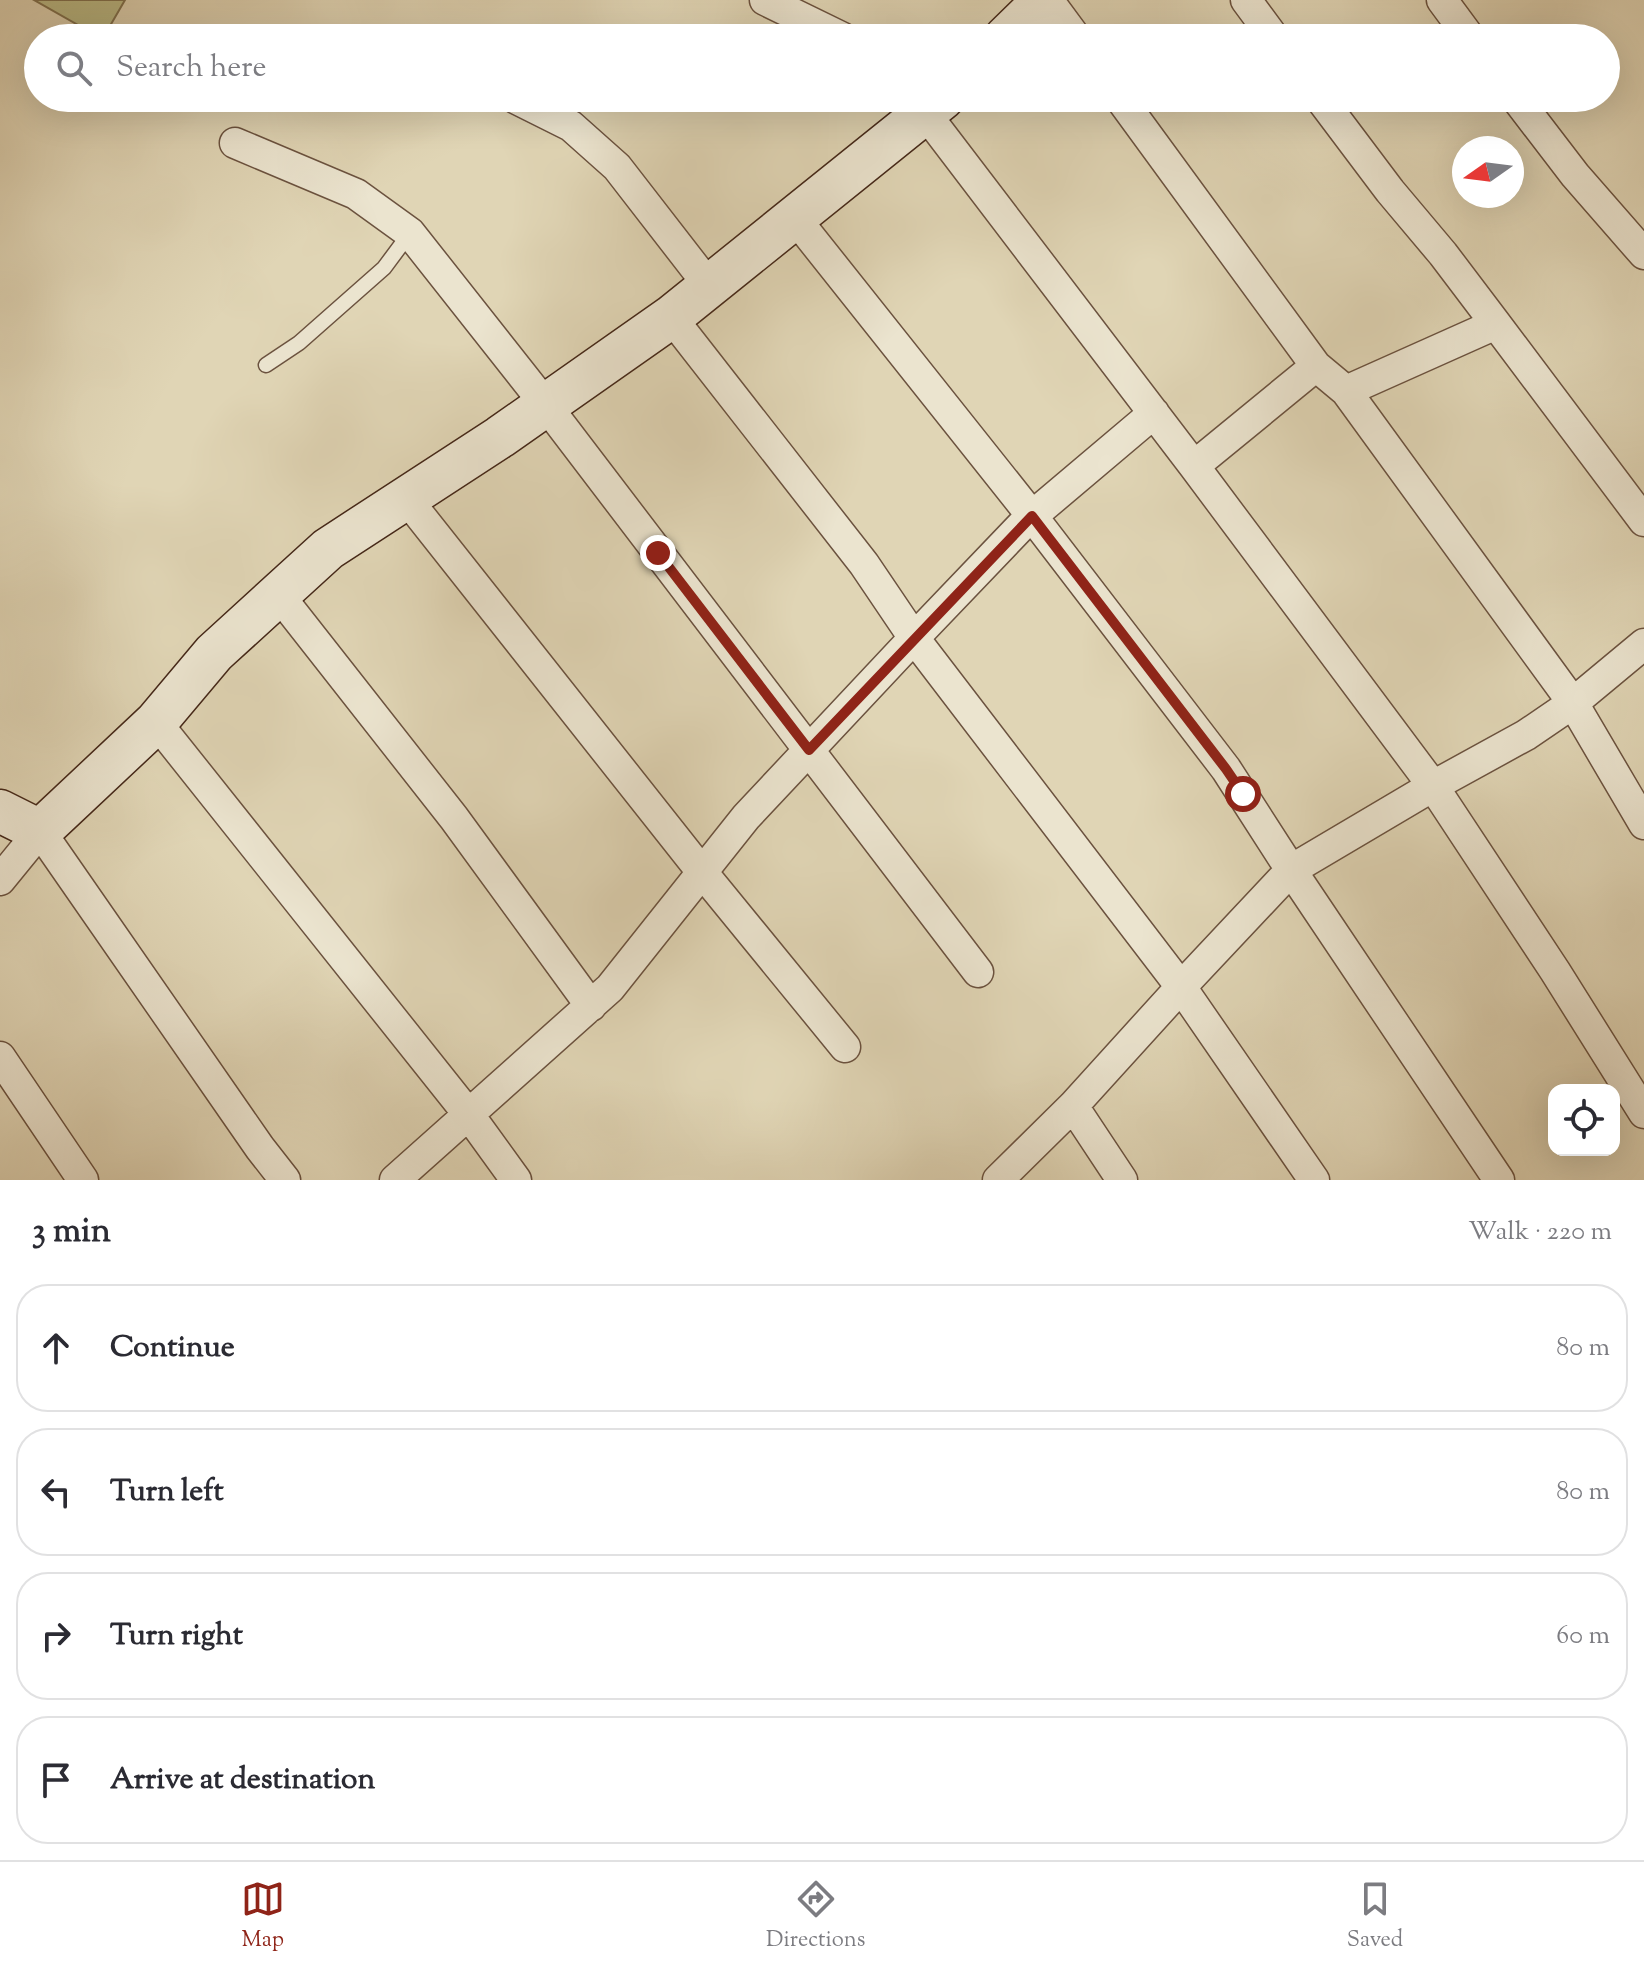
<!DOCTYPE html>
<html lang="en">
<head>
<meta charset="utf-8">
<style>
	:root { --surface:#fff; --page:#f7f7f7; --text:#2b2b33; --muted:#7c7c81; --line:#e1e1e2; --accent:#8f2418 }
	body { margin:0; font-family:"Sorts Mill Goudy",serif; background:var(--page); color:var(--text) }
	.controls { position:absolute; right:24px; bottom:24px; display:grid; overflow:hidden; border-radius:16px; box-shadow:0 8px 32px #0002 }
	.controls button { width:72px; height:72px; display:grid; place-items:center; padding:0; border:0; border-bottom:2px solid var(--line); background:var(--surface); color:var(--text); font:40px sans-serif }
	.compass { position:absolute; left:1452px; top:136px; width:72px; height:72px; border-radius:50%; background:var(--surface); box-shadow:0 8px 32px #0002; rotate:256deg }
	.stop { position:absolute; width:24px; height:24px; margin:-18px; border:6px solid #8f2418; border-radius:50%; background:#fff }
	.stop.end { background:#8f2418; border-color:#fff; box-shadow:0 2px 8px #0008 }
	.list { margin:0; padding:0; list-style:none }
	h2 { display:flex; justify-content:space-between; align-items:center; height:104px; margin:0; padding:0 32px; font-size:34px }
	h2 small { font-size:26px; font-weight:400; color:var(--muted) }
	.list li { display:grid; grid-template-columns:52px 1fr auto; gap:24px; align-items:center; box-sizing:border-box; height:128px; margin:0 16px 16px; padding:0 16px; border:2px solid var(--line); border-radius:32px }
	.list b { display:block; font-size:30px; white-space:nowrap }
	.list em { font-size:26px; font-style:normal; color:var(--muted) }
	.icon { flex:none; width:44px; height:44px; fill:none; stroke:currentColor; stroke-width:2; stroke-linecap:round; stroke-linejoin:round }
	.map { position:relative; flex:none; width:1644px; height:1180px; overflow:hidden }
	.search { position:absolute; background:var(--surface); box-shadow:0 8px 32px #0002; left:24px; right:24px; top:24px; height:88px; display:flex; align-items:center; gap:20px; box-sizing:border-box; padding:0 28px; border-radius:44px; color:var(--muted); font-size:30px }
	.sheet { height:680px; background:var(--surface) }
	nav { display:flex; justify-content:space-around; align-items:center; box-sizing:border-box; height:112px; border-top:2px solid var(--line); background:var(--surface); font-size:22px; color:var(--muted) }
	nav a { display:grid; justify-items:center; gap:4px }
	nav .on { color:var(--accent) }
	.map>svg:first-child { display:block }
	.green { fill:#babb88; stroke:#7f7150; stroke-width:2 }
	.lines { fill:none; stroke-linecap:round; stroke-linejoin:round }
	.lane-casing { stroke:#6b523f; stroke-width:17 }
	.street-casing { stroke:#6b523f; stroke-width:33 }
	.secondary-casing { stroke:#442718; stroke-width:45 }
	.lane { stroke:#ebe4cf; stroke-width:14 }
	.street { stroke:#ebe4cf; stroke-width:30 }
	.secondary { stroke:#ebe4cf; stroke-width:42 }
	.route { stroke:#8f2418; stroke-width:10 }
</style>
</head>
<body>
<div class="map">
<svg width="1644" height="1180" viewBox="0 0 1644 1180">
	<rect width="100%" height="100%" fill="#e0d5b5"/>
	<filter id="stains"><feTurbulence type="fractalNoise" baseFrequency=".0025" numOctaves="4"/><feColorMatrix values="0 0 0 0 .2 0 0 0 0 .09 0 0 0 0 .02 0 0 0 .5 -.17"/></filter>
	<radialGradient id="worn" r=".72"><stop offset=".6" stop-color="#630" stop-opacity="0"/><stop offset="1" stop-color="#630" stop-opacity=".3"/></radialGradient>
	<path class="green" d="M34 0H125L103 38H101Z"/>
	<g class="lines">
		<g class="lane-casing">
			<path id="lane" d="M266 365 299 343 384 268 410 233"/>
		</g>
		<g class="street-casing">
			<path id="street" d="M765 0 843 38
				M1048 0 1076 38
				M1246 0 1274 38
				M1442 0 1470 38
				M515 98 571 126 617 167 710 287
				M1120 98 1316 366 1346 391 1573 703 1644 824
				M1320 98 1390 191 1443 254 1496 324 1644 521
				M1516 98 1575 175 1644 254
				M925 113 1194 466 1433 786 1555 971 1644 1113
				M235 143 356 194 410 233 545 404 978 972
				M795 218 1032 516 1226 769 1291 870 1499 1180
				M671 317 864 564 914 638 1181 987 1314 1180
				M1346 391 1496 324
				M1194 466 1316 366
				M406 498 702 872 845 1047
				M278 594 454 818 591 1006
				M156 722 469 1115 516 1180
				M0 880 40 831 260 1148 285 1180
				M0 1057 83 1180
				M1073 1106 1122 1180
				M395 1180 610 988 746 817 914 638 1025 522 1154 413
				M998 1180 1073 1106 1181 987 1291 870 1433 786 1526 735 1573 703 1644 644"/>
		</g>
		<g class="secondary-casing">
			<path id="secondary" d="M1005 38 1044 0
				M0 811 40 831 156 722 214 653 328 549 500 437 671 317 943 98"/>
		</g>
		<use href="#lane" class="lane"/>
		<use href="#street" class="street"/>
		<use href="#secondary" class="secondary"/>
	</g>
	<g class="lines">
		<path class="route" d="M658 553 809 750 1032 516 1226 769 1243 794"/>
	</g>
	<rect width="100%" height="100%" filter="url(#stains)"/>
	<rect width="100%" height="100%" fill="url(#worn)"/>
</svg>
<div class="controls">
<button><svg class="icon" aria-label="locate" viewBox="0 0 24 24"><circle cx="12" cy="12" r="6"/><path d="M12 2v4M12 18v4M2 12h4M18 12h4"/></svg></button>
</div>
<svg class="compass" viewBox="-18 -18 36 36"><path d="M0-13l5 13h-10z" fill="#e53935"/><path d="M0 13l5-13h-10z" fill="#7c7c81"/></svg>
<div class="stop" style="left:1243px;top:794px"></div>
<div class="stop end" style="left:658px;top:553px"></div>
<div class="search"><svg class="icon" aria-label="search" viewBox="0 0 24 24"><circle cx="10" cy="10" r="6"/><path d="M15 15l6 6"/></svg>Search here</div>
</div>
<section class="sheet">
<h2>3 min<small>Walk · 220 m</small></h2>
<ul class="list">
<li><svg class="icon" aria-label="ahead" viewBox="0 0 24 24"><path d="M12 20V5M6 11l6-6 6 6"/></svg><div><b>Continue</b></div><em>80 m</em></li>
<li><svg class="icon" aria-label="left" viewBox="0 0 24 24"><path d="M17 20v-9H6M10 6l-5 5 5 5"/></svg><div><b>Turn left</b></div><em>80 m</em></li>
<li><svg class="icon" aria-label="right" viewBox="0 0 24 24"><path d="M7 20v-9h11M14 6l5 5-5 5"/></svg><div><b>Turn right</b></div><em>60 m</em></li>
<li><svg class="icon" aria-label="arrive" viewBox="0 0 24 24"><path d="M6 21V4h12l-3 4 3 4H6"/></svg><div><b>Arrive at destination</b></div></li>
</ul>
</section>
<nav>
<a class="on"><svg class="icon" aria-label="map" viewBox="0 0 24 24"><path d="M3 6l6-2 6 2 6-2v14l-6 2-6-2-6 2zM9 4v14M15 6v14"/></svg>Map</a>
<a><svg class="icon" aria-label="directions" viewBox="0 0 24 24"><path d="M12 3l9 9-9 9-9-9zM9 14v-3h6M13 9l2 2-2 2"/></svg>Directions</a>
<a><svg class="icon" aria-label="saved" viewBox="0 0 24 24"><path d="M7 4h10v16l-5-4-5 4z"/></svg>Saved</a>
</nav>
</body>
</html>
